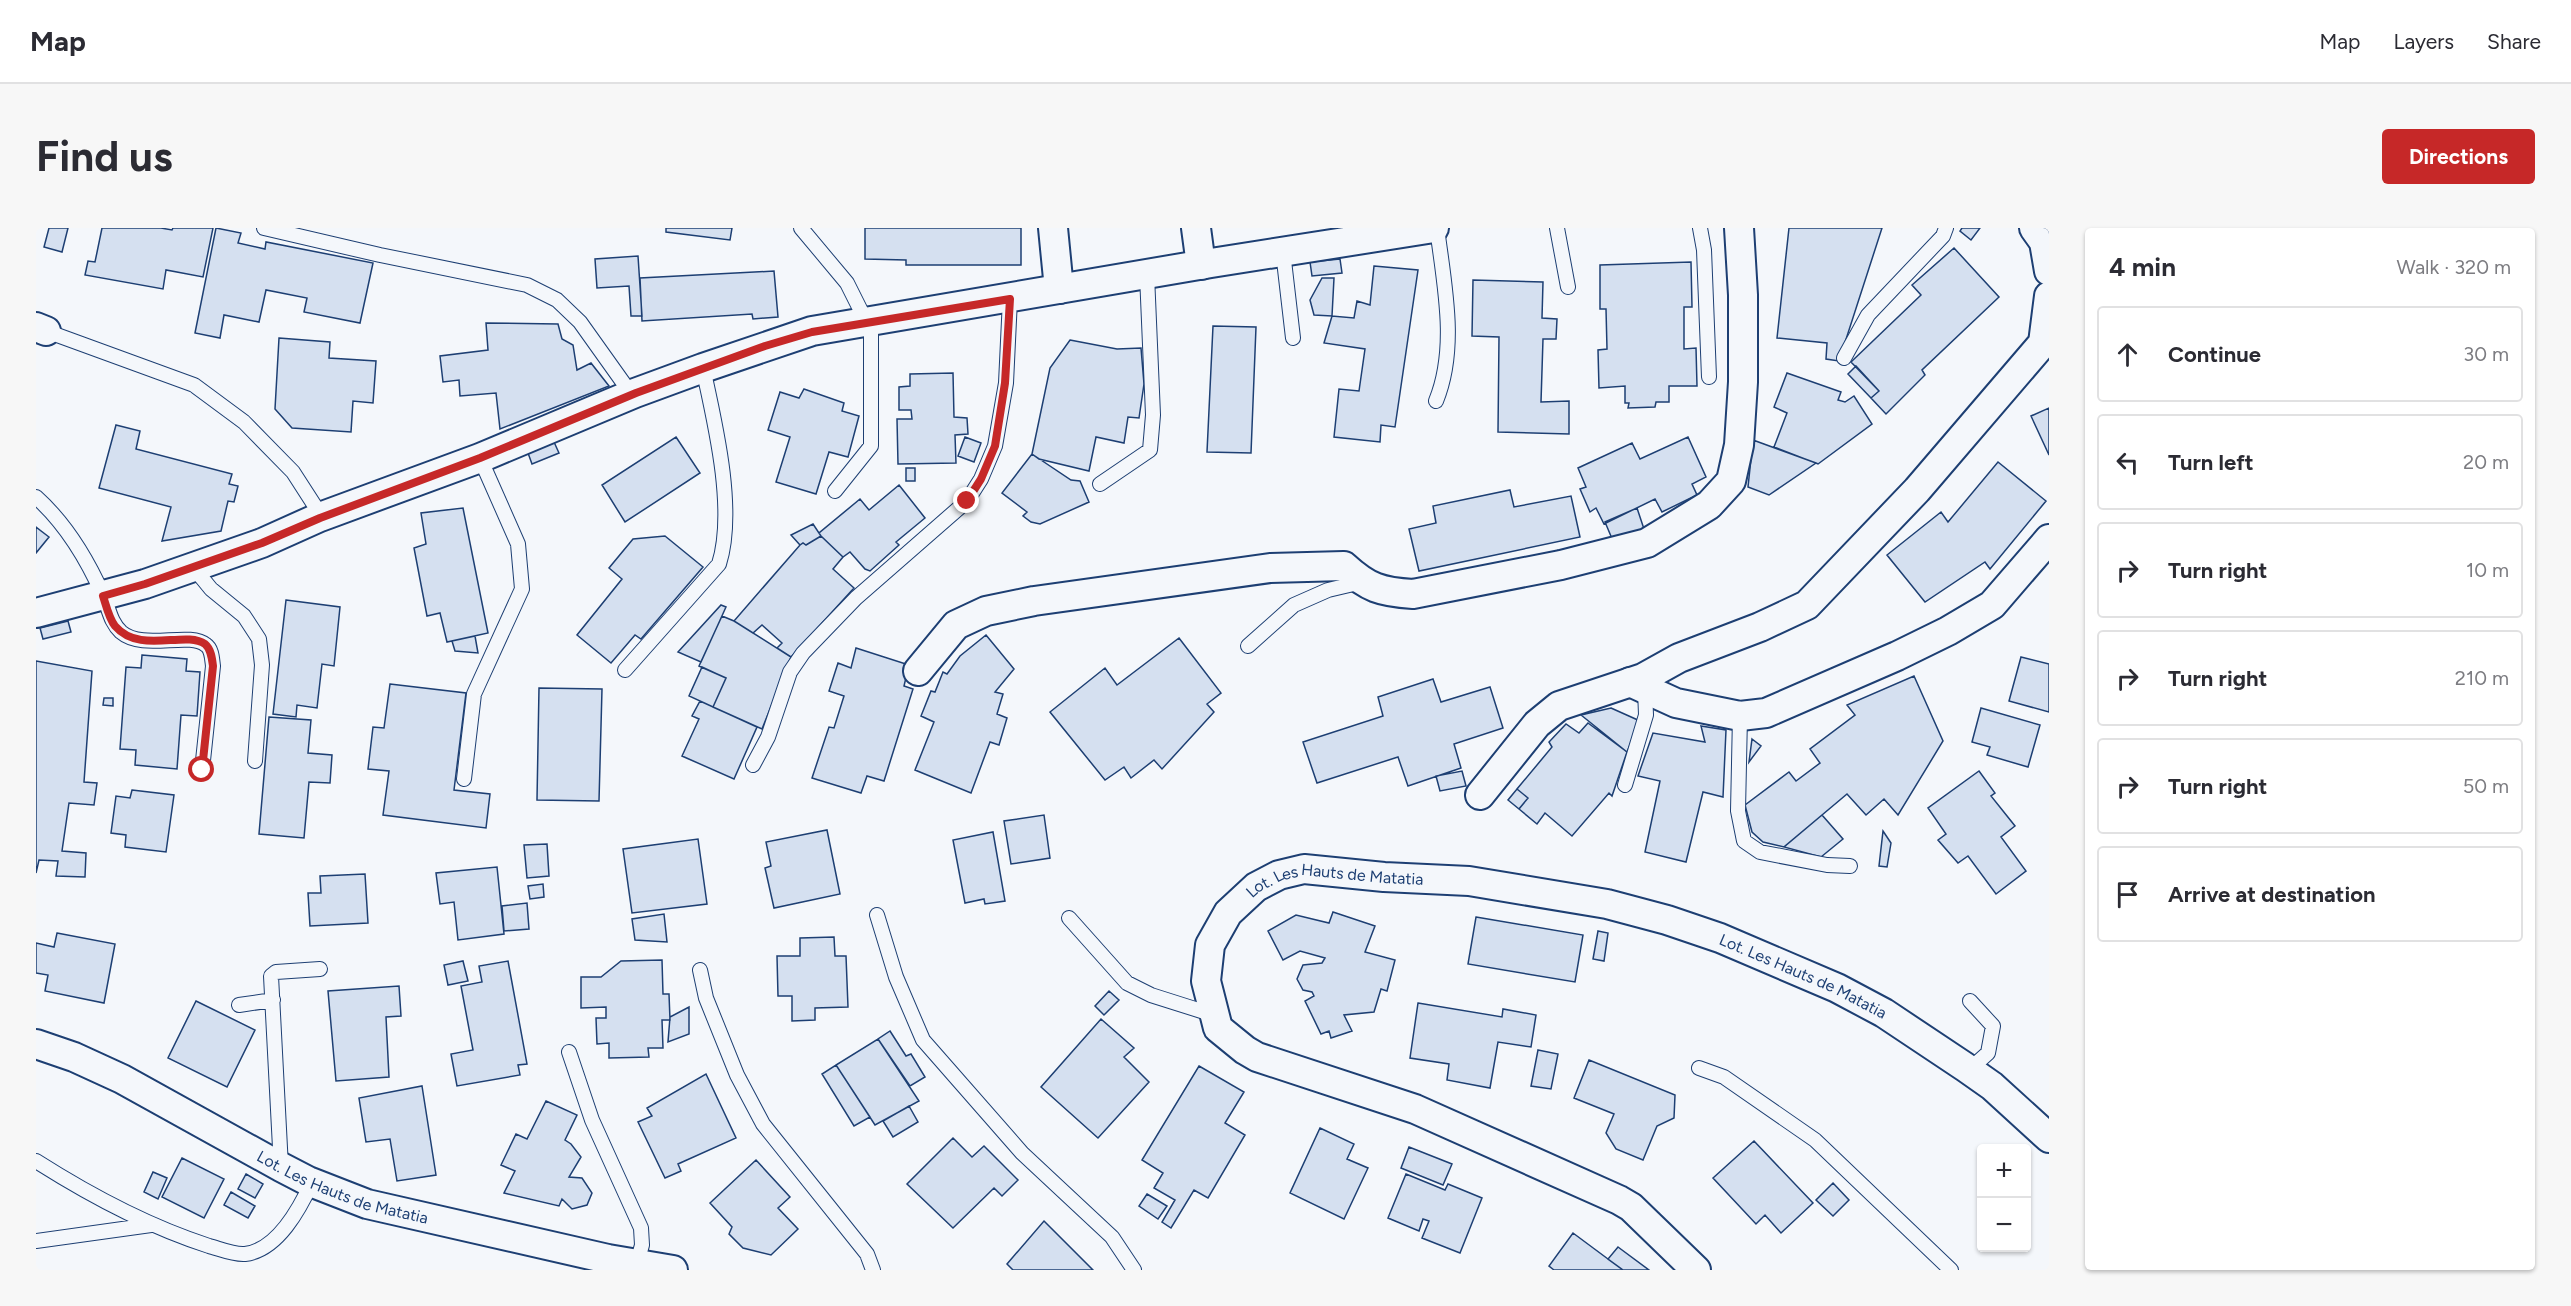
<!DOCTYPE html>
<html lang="en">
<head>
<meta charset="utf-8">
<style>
	:root { --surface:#fff; --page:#f7f7f7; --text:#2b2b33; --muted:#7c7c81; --line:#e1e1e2; --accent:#c62828 }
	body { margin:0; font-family:Figtree,sans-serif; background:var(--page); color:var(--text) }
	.controls { position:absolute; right:18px; bottom:18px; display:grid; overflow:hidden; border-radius:6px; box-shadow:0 2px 4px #0004 }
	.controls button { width:54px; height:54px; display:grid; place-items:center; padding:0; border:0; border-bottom:2px solid var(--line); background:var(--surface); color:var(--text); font:30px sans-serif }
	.stop { position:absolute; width:18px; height:18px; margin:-14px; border:4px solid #c62828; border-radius:50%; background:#fff }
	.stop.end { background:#c62828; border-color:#fff; box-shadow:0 2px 6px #0008 }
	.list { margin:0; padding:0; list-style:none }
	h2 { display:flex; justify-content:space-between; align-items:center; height:78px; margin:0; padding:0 24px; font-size:26px }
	h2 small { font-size:20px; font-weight:400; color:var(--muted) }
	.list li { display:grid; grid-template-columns:39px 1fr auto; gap:18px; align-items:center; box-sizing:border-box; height:96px; margin:0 12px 12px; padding:0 12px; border:2px solid var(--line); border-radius:6px }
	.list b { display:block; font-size:22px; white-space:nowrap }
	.list em { font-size:20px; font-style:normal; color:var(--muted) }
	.icon { flex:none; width:33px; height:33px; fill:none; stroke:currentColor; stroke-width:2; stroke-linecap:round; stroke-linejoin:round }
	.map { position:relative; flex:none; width:2013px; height:1042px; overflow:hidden; border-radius:6px }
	header { display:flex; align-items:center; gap:36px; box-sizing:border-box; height:84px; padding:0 30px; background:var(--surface); border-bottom:2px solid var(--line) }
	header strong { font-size:28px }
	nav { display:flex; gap:33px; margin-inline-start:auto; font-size:21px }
	.intro { display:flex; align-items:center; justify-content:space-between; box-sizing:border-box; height:144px; padding:0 36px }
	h1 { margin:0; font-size:42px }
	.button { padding:15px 27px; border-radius:6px; background:var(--accent); color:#fff; font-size:21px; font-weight:700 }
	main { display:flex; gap:36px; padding:0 36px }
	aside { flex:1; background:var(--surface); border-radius:6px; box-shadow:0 2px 4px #0004 }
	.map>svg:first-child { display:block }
	.building { fill:#d5e0f0; stroke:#1d3f73; stroke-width:1.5 }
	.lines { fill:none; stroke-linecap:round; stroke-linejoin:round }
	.lane-casing { stroke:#1d3f73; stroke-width:16 }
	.street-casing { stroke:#1d3f73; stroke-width:32 }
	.lane { stroke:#f4f7fb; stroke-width:14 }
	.street { stroke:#f4f7fb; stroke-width:28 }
	.route { stroke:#c62828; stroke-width:8 }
	.labels { text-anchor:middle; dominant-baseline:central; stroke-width:4.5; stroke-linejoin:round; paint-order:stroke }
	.street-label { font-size:16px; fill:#1d3f73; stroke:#f4f7fb }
</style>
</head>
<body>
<header>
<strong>Map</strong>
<nav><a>Map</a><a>Layers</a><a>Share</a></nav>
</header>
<div class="intro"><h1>Find us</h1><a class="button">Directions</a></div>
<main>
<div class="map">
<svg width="2013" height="1042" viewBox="0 0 2013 1042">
	<rect width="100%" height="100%" fill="#f4f7fb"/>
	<path class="building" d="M13 0H32L26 24 8 19Z
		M66 0H125L136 2 137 0H177L167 49 130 42 127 61 49 47 52 33 59 34Z
		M180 0 205 5 202 15 229 21 230 14 337 35 324 95 268 84 271 70 230 62 223 94 188 87 184 110 159 105Z
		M630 0H696L694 12 630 4Z
		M829 0H985V37H870V32L829 31Z
		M1753 0H1846L1803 133 1790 131 1791 115 1741 110Z
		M1926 0H1944L1935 12 1924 3Z
		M1918 20 1963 69 1886 142 1889 147 1850 186 1835 170 1843 163 1815 134 1885 67 1876 57Z
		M602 28 606 88H595L593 58 561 60 559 31Z
		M1304 31 1306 45 1276 48 1274 34Z
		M1655 34 1656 79H1648V121L1660 120 1661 158H1633V174H1620L1619 179 1592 180 1593 175H1589V158L1563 160 1562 122 1571 121 1570 81H1564V37Z
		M1338 38 1382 42 1359 199 1345 197 1344 214 1298 209 1303 161 1323 163 1329 121 1288 115 1296 88 1318 90 1321 73 1334 77Z
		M738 43 742 89 717 91 716 86 606 93 604 50Z
		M1286 50H1298L1296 88 1278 87 1274 72Z
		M1437 52 1507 54 1506 90 1521 91 1520 111H1507L1505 174 1533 173V206L1462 204 1463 109 1436 108Z
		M450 95 522 96 526 111 537 117 541 142 555 135 573 158 464 201 460 165 424 168 423 152 407 154 404 128 452 122Z
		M1177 98 1220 99 1215 225 1171 224Z
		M243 110 294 114 293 130 340 133 337 175 317 173 315 204 256 200 239 181Z
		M1034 112 1081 121 1105 120 1108 156 1103 190 1092 189 1088 215 1060 209 1053 243 1003 231 996 226 1014 140Z
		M1820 138 1843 163 1835 170 1812 146Z
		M917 145 918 189 931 190 932 206 919 207 920 235 862 236 861 191H876L875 182H863V159L874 158V146Z
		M1751 145 1805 164 1802 172 1809 174 1818 168 1836 196 1782 236 1738 219 1751 185 1738 179Z
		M768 161 808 175 806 183 823 188 812 229 793 224 780 266 740 254 754 209 732 202 744 164 763 170Z
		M2013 180V227L1995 188Z
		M80 197 104 203 100 221 196 246 193 256 202 258 198 274 192 273 185 303 126 313 135 279 63 260Z
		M640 209 664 245 589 294 566 257Z
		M929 209 945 215 938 234 922 228Z
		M1652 209 1670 249 1656 256 1661 267 1626 284 1619 271 1568 296 1560 280 1554 284 1544 261 1550 259 1542 240 1596 215 1604 231Z
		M1717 212 1780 235 1733 267 1712 259Z
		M518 214 523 225 496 236 492 225Z
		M996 226 1035 252 1044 253 1053 274 1004 296 995 294 987 288 991 284 966 265Z
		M1962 234 2010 273 1954 341 1949 334 1889 374 1851 327 1905 284 1912 294Z
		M870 240H879V253H870Z
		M863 257 889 290 860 314 863 317 834 343 829 341 814 324 807 329 785 308 783 305 824 271 833 282Z
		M1474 262 1478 279 1535 268 1544 309 1383 343 1373 301 1400 295 1397 278Z
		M427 280 452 405 411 414 404 385 391 388 378 320 390 316 385 285Z
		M1601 280 1608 301 1577 313 1569 294Z
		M777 296 785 308 770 317 767 315 764 317 755 307Z
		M0 299 13 309 0 325Z
		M629 308 667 339 605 411 599 407 575 435 541 407 586 351 573 340 597 311Z
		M785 308 807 329 797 341 818 360 755 429 741 420 746 415 726 397 717 405 698 393 764 317 767 315 770 317Z
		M250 372 304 379 298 438 286 436 281 480 261 477 260 489 237 486Z
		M685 377 690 379 665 434 642 424Z
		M686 388 698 393 755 429 726 501 677 479 690 450 663 438Z
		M32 393 35 404 7 411 4 400Z
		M950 407 978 441 959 464 967 466 961 486 971 490 963 517 954 514 935 565 879 542 898 494 885 488 895 463 899 464 907 444 911 446 924 428Z
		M439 408 442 425 419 423 416 413Z
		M1143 410 1185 465 1171 476 1178 484 1126 541 1118 532 1095 550 1088 539 1069 552 1014 484 1069 440 1081 457Z
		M820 420 873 437 868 458 877 461 848 553 831 548 825 565 776 550 793 499 798 500 808 468 793 463 802 435 815 440Z
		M106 427 151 431 150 443 164 444 161 488 145 487 141 541 99 537 100 522 84 521 90 439 105 440Z
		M1985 429 2013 436V484L1973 473Z
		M0 433 56 443 48 554 61 555 58 577 33 575 26 623 50 625 49 649 20 648 22 633 3 632 0 645Z
		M666 439 690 450 677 479 653 468Z
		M1878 448 1907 513 1862 587 1848 571 1830 587 1811 566 1748 619 1727 614 1716 604 1709 577 1753 544 1760 553 1784 535 1774 521 1819 487 1811 477Z
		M1397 451 1405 474 1454 459 1467 500 1418 516 1425 540 1372 558 1362 529 1281 555 1267 514 1347 488 1342 469Z
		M354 456 430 465 418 562 454 566 450 600 347 587 353 543 332 541 337 499 348 500Z
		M503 460 566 461 563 573 501 572Z
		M68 470H77V478L67 477Z
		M664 473 721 499 698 551 646 528 663 491 656 488Z
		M1575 480 1604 493 1591 524 1545 487Z
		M1945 480 2004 497 1992 539 1951 527 1954 519 1936 514Z
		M233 489 275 492 272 525 296 527 294 555 273 554 268 610 223 606Z
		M1552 495 1591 524 1576 568 1573 565 1536 608 1509 585 1501 596 1483 581 1492 570 1481 561 1516 519 1513 514 1530 496 1543 505Z
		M1665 498 1690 502 1687 569 1667 564 1650 634 1609 624 1624 553 1602 548 1617 505 1669 514Z
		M1716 511 1725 518 1713 534Z
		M1426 543 1430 558 1404 563 1400 548Z
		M1943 543 1959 565 1955 568 1979 598 1965 609 1990 643 1960 666 1932 628 1922 635 1902 612 1910 606 1892 580Z
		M1481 561 1492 570 1483 581 1472 572Z
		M96 562 138 567 130 624 89 619 90 607 75 605 80 568 94 570Z
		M1008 587 1014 630 975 636 968 593Z
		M1786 587 1807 611 1785 629 1748 619Z
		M791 602 804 666 738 680 729 640 735 638 730 614Z
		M1847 603 1855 615 1851 639 1843 638Z
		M957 604 969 673 949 676 948 671 929 675 917 612Z
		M662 611 671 676 596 685 587 621Z
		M511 616 513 648 491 650 488 617Z
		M461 639 468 706 422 712 418 674 404 676 400 645Z
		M329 646 332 695 274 698 272 665H285L284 648Z
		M507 656 508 669 494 671 492 658Z
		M491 675 493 701 468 703 466 678Z
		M1297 684 1339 698 1329 724 1359 732 1351 763 1345 761 1338 784 1308 787 1316 803 1295 810 1293 803 1285 806 1269 773 1278 768 1276 764 1267 762 1261 751 1267 737 1286 735 1289 730 1264 723 1247 732 1232 703 1260 687 1293 695Z
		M628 686 631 714 599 712 596 691Z
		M1440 689 1547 707 1539 754 1432 736Z
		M1562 703 1572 705 1568 733 1557 731Z
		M21 705 79 716 68 775 9 763 12 747 0 745V715L18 719Z
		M798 709 799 728H810L812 779 779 780V792L756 793V768H742L741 728H764V710Z
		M626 732 627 766H633L634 792H626L627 820H612L613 829 573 830V815L561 816 560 790H570V779L545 780V749H565L585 733Z
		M427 733 432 753 412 757 408 737Z
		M472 733 491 836 482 837 484 847 421 858 415 826 437 822 425 758 446 754 443 738Z
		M363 758 365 788 350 789 353 849 300 853 292 763Z
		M1073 763 1083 772 1068 787 1059 778Z
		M160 773 219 802 191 859 132 830Z
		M1382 775 1466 789 1467 781 1500 787 1495 819 1462 814 1454 860 1411 852 1413 836 1374 830Z
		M653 779V806L632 814 634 789Z
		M1065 791 1098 820 1088 829 1113 854 1062 910 1005 859Z
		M854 803 870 828 875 826 889 849 874 858 842 811Z
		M842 811 883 873 839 897 800 837Z
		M1502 822 1522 826 1515 861 1495 858Z
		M1553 832 1639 867 1638 890 1621 898 1607 932 1580 921 1570 905 1578 886 1538 870Z
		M800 837 834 889 818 898 786 846Z
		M1163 838 1208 864 1189 895 1209 907 1172 970 1158 962 1135 1000 1126 994 1139 972 1118 960 1127 945 1106 932Z
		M670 846 700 910 642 936 645 943 629 950 602 894 616 888 611 880Z
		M386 858 400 947 361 953 354 911 330 914 323 870Z
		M510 873 541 887 529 912 535 916 545 929 533 949 546 950 556 965 551 977 536 981 526 971 523 978 468 965 479 943 465 937 480 906 491 911Z
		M873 878 882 894 857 909 847 893Z
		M1284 900 1318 916 1311 931 1332 940 1308 991 1254 965Z
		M917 910 936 929 948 918 982 952 966 968 958 960 917 1000 871 956Z
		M1718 913 1777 975 1745 1005 1729 987 1720 996 1677 950Z
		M1373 919 1416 936 1407 957 1365 940Z
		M146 930 188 951 168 990 126 969Z
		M720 932 754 969 742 980 762 1001 735 1027 707 1020 693 1006 696 999 674 975Z
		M117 944 131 950 122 971 108 964Z
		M210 946 227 956 219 970 202 961Z
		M1370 946 1409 962 1412 956 1446 970 1424 1025 1386 1010 1393 993 1387 991 1383 1003 1352 990Z
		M1797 955 1813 972 1797 988 1780 972Z
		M195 964 219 978 212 990 188 977Z
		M1111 966 1131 978 1122 991 1103 978Z
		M1008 993 1057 1042H977L971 1036Z
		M1537 1005 1572 1031 1587 1042H1518L1513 1038Z
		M1582 1019 1613 1042H1587L1572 1031Z"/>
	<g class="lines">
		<g class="lane-casing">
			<path id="lane" d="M228 0 344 27 491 57 521 72 544 94 596 167
				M765 0 811 55 830 93
				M1521 0 1532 59
				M1664 0 1668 22 1673 149
				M1247 24 1257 110
				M10 103 158 157 208 194 257 244 286 289
				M1808 130 1832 87 1907 8 1910 0
				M1400 173C1422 119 1408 56 1401 0
				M1064 256 1114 222 1117 187 1111 47
				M799 263 835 218V92
				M0 269C29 295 51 331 67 367 73 380 74 394 85 404 107 423 153 403 170 417 176 421 176 431 177 438L166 542
				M157 339 175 361 208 388 223 411 226 437 219 533
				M1212 418 1258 377 1292 362 1326 354
				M589 442 683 336C700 282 679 195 667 140
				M1704 488 1702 583 1708 613 1724 624 1791 637 1814 638
				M717 537 732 509 754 444 767 425 820 370 931 273 945 251 959 218 970 155 974 71
				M428 551 438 466 486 361 482 316 444 230
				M1589 557 1610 487 1609 461
				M841 687 860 749 887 812 986 925 1076 1009 1098 1042
				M1033 690 1091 755 1115 767 1178 787
				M664 742 670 770 701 847 727 896 831 1026 837 1042
				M203 777 237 772
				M533 824 556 892 605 1000 606 1017 601 1035
				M1663 840 1688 849 1779 912 1915 1042
				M1933 842 1952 825 1957 798 1934 773
				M0 933C55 968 111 998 173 1018 184 1021 198 1027 209 1026 242 1022 264 980 276 954
				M245 939 235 748 240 744 284 741
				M0 1013 115 997"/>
		</g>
		<g class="street-casing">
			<g id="street">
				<path d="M1017 0 1023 61"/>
				<path d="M1160 0 1165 37"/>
				<path d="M1998 0 2008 14 2013 43"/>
				<path d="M0 99 10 103"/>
				<path d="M0 385 109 356 226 315 284 289 444 230 599 165 667 140 776 103 1175 35 1398 0"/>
				<path d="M882 443 920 397 950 383 998 373 1234 340 1308 338C1332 360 1345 364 1377 366L1525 337 1611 315 1673 277 1695 253 1703 217 1707 154V67L1703 0"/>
				<path d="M1594 454 1640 475 1704 488 1730 485 1861 428 1912 403 1956 377 2013 311"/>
				<path d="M1444 567 1501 496 1523 478 1607 450 1643 430 1724 399 1771 377 1881 262 2007 115 2013 68"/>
				<path id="s1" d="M0 816 38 829 86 851 245 939 272 953 331 976 572 1031 637 1042"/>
				<path id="s2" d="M1660 1042 1595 979 1583 972 1379 881 1221 829 1209 822 1182 800 1170 753 1174 717 1192 685 1220 659 1243 647 1268 641 1348 649 1433 653 1571 676 1631 692 1684 710 1801 760 1848 785 1929 839 1956 858 2013 910"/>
			</g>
		</g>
		<use href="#lane" class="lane"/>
		<use href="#street" class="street"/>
	</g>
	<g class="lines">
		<path class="route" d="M166 542 177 438C176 430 175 421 169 416 149 402 104 427 79 398 73 391 70 377 67 368L109 356 226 315 284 290 444 230 600 165 729 118 776 104 974 71 969 155 959 218 945 251 931 273"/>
	</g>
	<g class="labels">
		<g class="street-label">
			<text stroke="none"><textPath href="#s2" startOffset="783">Lot. Les Hauts de Matatia</textPath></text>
			<text stroke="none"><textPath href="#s2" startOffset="1269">Lot. Les Hauts de Matatia</textPath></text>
			<text stroke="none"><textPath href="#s1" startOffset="340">Lot. Les Hauts de Matatia</textPath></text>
		</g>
	</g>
</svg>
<div class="controls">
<button>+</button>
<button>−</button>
</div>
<div class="stop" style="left:166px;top:542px"></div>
<div class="stop end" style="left:931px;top:273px"></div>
</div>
<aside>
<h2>4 min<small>Walk · 320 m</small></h2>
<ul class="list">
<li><svg class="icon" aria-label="ahead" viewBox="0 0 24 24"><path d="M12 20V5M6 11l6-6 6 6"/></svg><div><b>Continue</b></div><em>30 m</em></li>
<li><svg class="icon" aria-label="left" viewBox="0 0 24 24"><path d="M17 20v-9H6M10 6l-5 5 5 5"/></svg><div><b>Turn left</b></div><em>20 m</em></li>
<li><svg class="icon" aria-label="right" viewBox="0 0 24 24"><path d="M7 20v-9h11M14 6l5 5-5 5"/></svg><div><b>Turn right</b></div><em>10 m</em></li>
<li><svg class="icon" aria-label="right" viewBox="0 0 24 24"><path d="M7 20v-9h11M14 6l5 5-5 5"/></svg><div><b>Turn right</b></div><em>210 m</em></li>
<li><svg class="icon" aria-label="right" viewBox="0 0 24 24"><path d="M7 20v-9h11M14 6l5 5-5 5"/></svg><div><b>Turn right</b></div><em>50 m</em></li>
<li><svg class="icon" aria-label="arrive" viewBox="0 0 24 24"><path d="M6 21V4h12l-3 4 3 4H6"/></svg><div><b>Arrive at destination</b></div></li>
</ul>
</aside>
</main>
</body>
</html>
